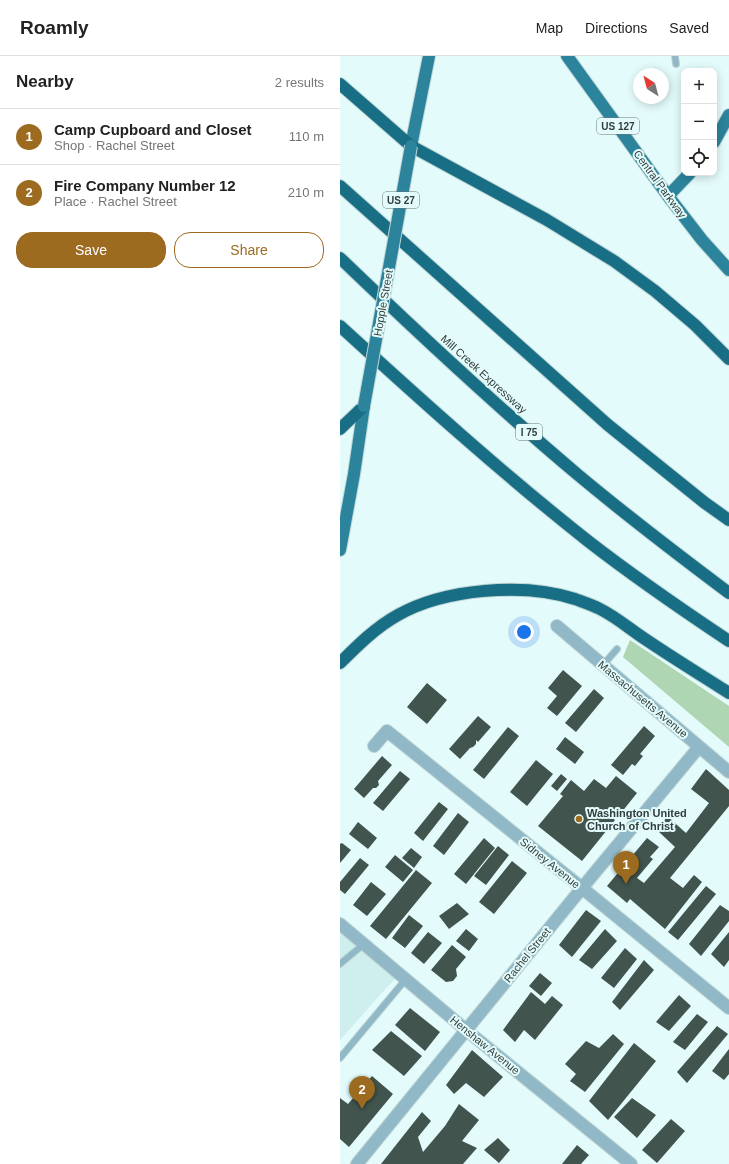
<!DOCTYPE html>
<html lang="en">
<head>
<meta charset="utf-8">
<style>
	:root { --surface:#fff; --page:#f2f2f2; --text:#222; --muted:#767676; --line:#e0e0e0; --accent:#9c6b1f }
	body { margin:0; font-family:Helvetica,sans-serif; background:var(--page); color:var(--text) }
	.controls { position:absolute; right:12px; top:12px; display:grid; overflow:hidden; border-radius:8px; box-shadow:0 2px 10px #0003 }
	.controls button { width:36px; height:36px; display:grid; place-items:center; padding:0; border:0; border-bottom:1px solid var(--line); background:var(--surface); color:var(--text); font:20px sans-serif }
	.compass { position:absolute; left:293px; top:12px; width:36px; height:36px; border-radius:50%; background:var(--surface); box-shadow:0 2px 10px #0003; rotate:324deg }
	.you { position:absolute; left:184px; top:576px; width:14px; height:14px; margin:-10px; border:3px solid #fff; border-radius:50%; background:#1a73e8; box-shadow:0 0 0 6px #1a73e833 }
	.badge { display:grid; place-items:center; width:26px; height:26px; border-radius:50%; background:var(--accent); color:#fff; font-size:13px; font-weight:700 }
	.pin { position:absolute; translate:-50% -33px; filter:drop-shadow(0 1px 2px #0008) }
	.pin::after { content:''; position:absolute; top:21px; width:14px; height:12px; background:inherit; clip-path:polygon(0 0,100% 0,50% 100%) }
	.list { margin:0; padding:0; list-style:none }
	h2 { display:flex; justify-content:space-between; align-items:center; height:52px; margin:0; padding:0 16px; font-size:17px }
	h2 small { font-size:13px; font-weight:400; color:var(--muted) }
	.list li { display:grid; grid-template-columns:26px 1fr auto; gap:12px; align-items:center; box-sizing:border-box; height:56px; padding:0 16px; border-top:1px solid var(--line) }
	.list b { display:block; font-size:15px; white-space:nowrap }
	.list p { margin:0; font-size:13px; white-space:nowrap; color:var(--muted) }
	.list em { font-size:13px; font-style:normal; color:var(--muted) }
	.actions { display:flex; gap:8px; padding:12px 16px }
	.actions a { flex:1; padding:9px 0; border:1px solid var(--accent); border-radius:16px; text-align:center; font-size:14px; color:var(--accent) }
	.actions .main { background:var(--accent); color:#fff }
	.icon { flex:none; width:22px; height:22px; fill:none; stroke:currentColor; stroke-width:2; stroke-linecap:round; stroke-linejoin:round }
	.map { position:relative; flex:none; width:389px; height:1108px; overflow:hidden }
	header { display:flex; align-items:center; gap:24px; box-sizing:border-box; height:56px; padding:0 20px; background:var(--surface); border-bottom:1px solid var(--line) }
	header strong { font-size:19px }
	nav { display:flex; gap:22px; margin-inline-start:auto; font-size:14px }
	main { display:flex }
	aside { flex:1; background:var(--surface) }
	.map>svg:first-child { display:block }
	.built { fill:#ceefee }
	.green { fill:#afd6b2 }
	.building { fill:#41544d }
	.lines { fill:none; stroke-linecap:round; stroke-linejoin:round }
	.lane-casing { stroke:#c0d5d5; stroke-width:8 }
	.street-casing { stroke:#c0d5d5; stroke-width:14 }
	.primary-casing { stroke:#c0d5d5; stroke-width:14 }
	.highway-casing { stroke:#c0d5d5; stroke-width:14 }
	.lane { stroke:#90b8c6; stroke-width:6 }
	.street { stroke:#90b8c6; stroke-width:12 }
	.primary { stroke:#2b839c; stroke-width:12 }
	.highway { stroke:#186e84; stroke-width:12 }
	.primary-bridge-casing { stroke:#c0d5d5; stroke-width:14; stroke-linecap:butt }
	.primary-bridge { stroke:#2b839c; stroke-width:12 }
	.poi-dot { fill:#9c6b1f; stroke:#e3fbfb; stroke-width:1.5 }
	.labels { text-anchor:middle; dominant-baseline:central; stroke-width:4; stroke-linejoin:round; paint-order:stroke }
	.shield { fill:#e3fbfb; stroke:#687676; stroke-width:1 }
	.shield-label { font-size:10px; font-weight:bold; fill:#333d3d }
	.street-label { font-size:11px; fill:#333d3d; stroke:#e3fbfb }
	.poi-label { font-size:11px; font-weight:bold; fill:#333d3d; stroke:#e3fbfb; text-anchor:start }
</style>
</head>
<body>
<header>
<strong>Roamly</strong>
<nav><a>Map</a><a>Directions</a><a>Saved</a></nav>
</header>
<main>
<aside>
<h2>Nearby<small>2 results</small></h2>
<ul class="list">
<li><span class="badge">1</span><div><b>Camp Cupboard and Closet</b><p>Shop · Rachel Street</p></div><em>110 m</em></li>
<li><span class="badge">2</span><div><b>Fire Company Number 12</b><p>Place · Rachel Street</p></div><em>210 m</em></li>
</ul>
<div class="actions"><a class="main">Save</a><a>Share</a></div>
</aside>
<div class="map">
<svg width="389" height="1108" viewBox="0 0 389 1108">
	<rect width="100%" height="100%" fill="#e3fbfb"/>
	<path class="built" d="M0 868 59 918 0 984Z"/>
	<path class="green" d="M290 584 389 650V691L283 601Z"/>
	<path class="building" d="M223 614 242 630 217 660 207 652 217 640 208 632Z
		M87 627 107 644 87 668 67 651Z
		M254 633 264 642 236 676 225 667Z
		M138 660 151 671 138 686 136 684V688L133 691 130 692 120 703 109 693Z
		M304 670 315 680 300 698 303 700 295 710 292 708 283 719 271 709Z
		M168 671 179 680 144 723 133 714Z
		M225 681 244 696 235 708 216 693Z
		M42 700 52 709 38 725 39 729 36 732H33L24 742 14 733Z
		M196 704 213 718 187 750 170 736Z
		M366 713 389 734V750L330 822 343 832 354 819 362 826 325 873 290 843 287 847 267 830 307 782 319 791 310 801 313 803 297 822 304 827 335 791 318 775 327 760 346 777 369 747 351 733Z
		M60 715 70 723 43 755 33 747Z
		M221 718 227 723 217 735 211 730Z
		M276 720 297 737 277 762 272 757 270 760 275 764 242 805 198 770 223 740 220 738 231 724 244 735 254 723 266 732Z
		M99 746 108 753 83 785 74 777Z
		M118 757 129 766 104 799 93 790Z
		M18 766 37 782 28 793 9 778Z
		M144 782 155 792 126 828 114 818Z
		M2 787 11 794 0 807V788Z
		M158 790 169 799 146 829 134 820Z
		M71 792 82 801 74 812 62 802Z
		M55 799 73 814 63 826 45 811Z
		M20 802 29 809 5 838 0 834V826Z
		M172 805 187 817 154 858 139 846Z
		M76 814 92 827 46 883 30 870Z
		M31 826 46 838 27 860 13 849Z
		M366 830 376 838 338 884 328 876Z
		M117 847 129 858 109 873 99 860Z
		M380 849 389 855V865L361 900 349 888Z
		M246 854 261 865 232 901 219 889Z
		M69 859 83 870 65 892 52 882Z
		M126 873 138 883 129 895 116 885Z
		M265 873 277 885 252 913 239 904Z
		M88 876 102 887 84 908 71 897Z
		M389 876V904L384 911 371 898Z
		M112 889 126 901 116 913 117 920 113 925 106 926 91 914Z
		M285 892 297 903 274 932 261 922Z
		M304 904 314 914 280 954 272 946Z
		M200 917 212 927 201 940 189 930Z
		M191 936 205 948 212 940 223 949 195 984 184 974 175 986 163 974Z
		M339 939 351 950 329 975 316 966Z
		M70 952 100 976 85 995 55 969Z
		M357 958 368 966 345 994 333 986Z
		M377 970 388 978 347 1027 337 1016Z
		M51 975 82 1000 64 1020 32 994Z
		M273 978 284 988 245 1036 230 1025 236 1018 225 1008 246 985 259 992Z
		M294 987 316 1005 268 1064 249 1045Z
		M389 993V1018L384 1024 372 1015Z
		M132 994 163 1021 144 1041 126 1027 114 1038 106 1029Z
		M32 1020 53 1038 9 1091 0 1083V1042L8 1048Z
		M292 1042 316 1059 297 1082 274 1061Z
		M119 1048 139 1064 122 1085 137 1092 123 1108H41L82 1056 91 1065 78 1081 83 1096 105 1070Z
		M331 1063 345 1075 317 1107 302 1094Z
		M158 1082 170 1094 159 1107 144 1094Z
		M237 1089 249 1099 241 1108H222Z"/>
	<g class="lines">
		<g class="lane-casing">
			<path id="lane" d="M335 0 336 8
				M263 609 277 593
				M0 908 24 888
				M0 1002 66 923"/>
		</g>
		<g class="street-casing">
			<path id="street" d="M217 570 389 716
				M34 690 47 675 242 832 389 952
				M0 868 126 974 291 1108
				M17 1108 242 832 359 691"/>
		</g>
		<g class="primary-casing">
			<path id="primary" d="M227 0 328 140 362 184 389 214
				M374 86 389 59
				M71 90 89 0
				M328 140 350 117
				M0 494 14 418 24 350"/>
		</g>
		<g class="highway-casing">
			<path id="highway" d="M0 28 71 90 207 164 274 205 315 235 355 269 389 303
				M0 130 268 369 365 447 389 464
				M0 202C77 276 155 349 237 418 286 459 337 498 389 537
				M0 270C81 344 162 417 248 485 293 520 341 553 389 585
				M0 373 24 350
				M0 607C17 590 36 571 58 559 104 533 184 526 235 543 243 546 252 549 260 553 276 561 290 573 305 583 333 602 361 619 389 637"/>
		</g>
		<use href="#lane" class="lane"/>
		<use href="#street" class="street"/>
		<use href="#primary" class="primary"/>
		<use href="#highway" class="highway"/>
		<g class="primary-bridge-casing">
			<path id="primary-bridge" d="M24 350 71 90"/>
		</g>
		<use href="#primary-bridge" class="primary-bridge"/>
	</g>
	<circle class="poi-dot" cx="239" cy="763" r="4"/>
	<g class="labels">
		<g class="shield">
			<rect x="257" y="62" width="42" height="16" rx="3"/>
			<rect x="43" y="136" width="36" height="16" rx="3"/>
			<rect x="176" y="368" width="26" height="16" rx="3"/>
		</g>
		<g class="shield-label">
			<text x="278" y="70">US 127</text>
			<text x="61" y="144">US 27</text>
			<text x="189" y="376">I 75</text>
		</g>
		<g class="street-label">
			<text transform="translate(320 128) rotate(54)">Central Parkway</text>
			<text transform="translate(43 247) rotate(-80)">Hopple Street</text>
			<text transform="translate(144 318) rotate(42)">Mill Creek Expressway</text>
			<text transform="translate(303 643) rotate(40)">Massachusetts Avenue</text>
			<text transform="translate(210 807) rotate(39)">Sidney Avenue</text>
			<text transform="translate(187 899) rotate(-51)">Rachel Street</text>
			<text transform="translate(145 989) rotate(39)">Henshaw Avenue</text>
		</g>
		<g class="poi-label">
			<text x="247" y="757">Washington United<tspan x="247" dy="13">Church of Christ</tspan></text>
		</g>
	</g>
</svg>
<div class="controls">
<button>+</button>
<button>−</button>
<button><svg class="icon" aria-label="locate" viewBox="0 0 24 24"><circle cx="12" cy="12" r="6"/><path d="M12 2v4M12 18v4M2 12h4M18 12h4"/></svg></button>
</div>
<svg class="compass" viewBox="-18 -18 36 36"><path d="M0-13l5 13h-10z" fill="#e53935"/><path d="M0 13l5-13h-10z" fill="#767676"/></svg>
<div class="you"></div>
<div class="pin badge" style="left:286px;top:828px">1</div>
<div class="pin badge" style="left:22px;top:1053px">2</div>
</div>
</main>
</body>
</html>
